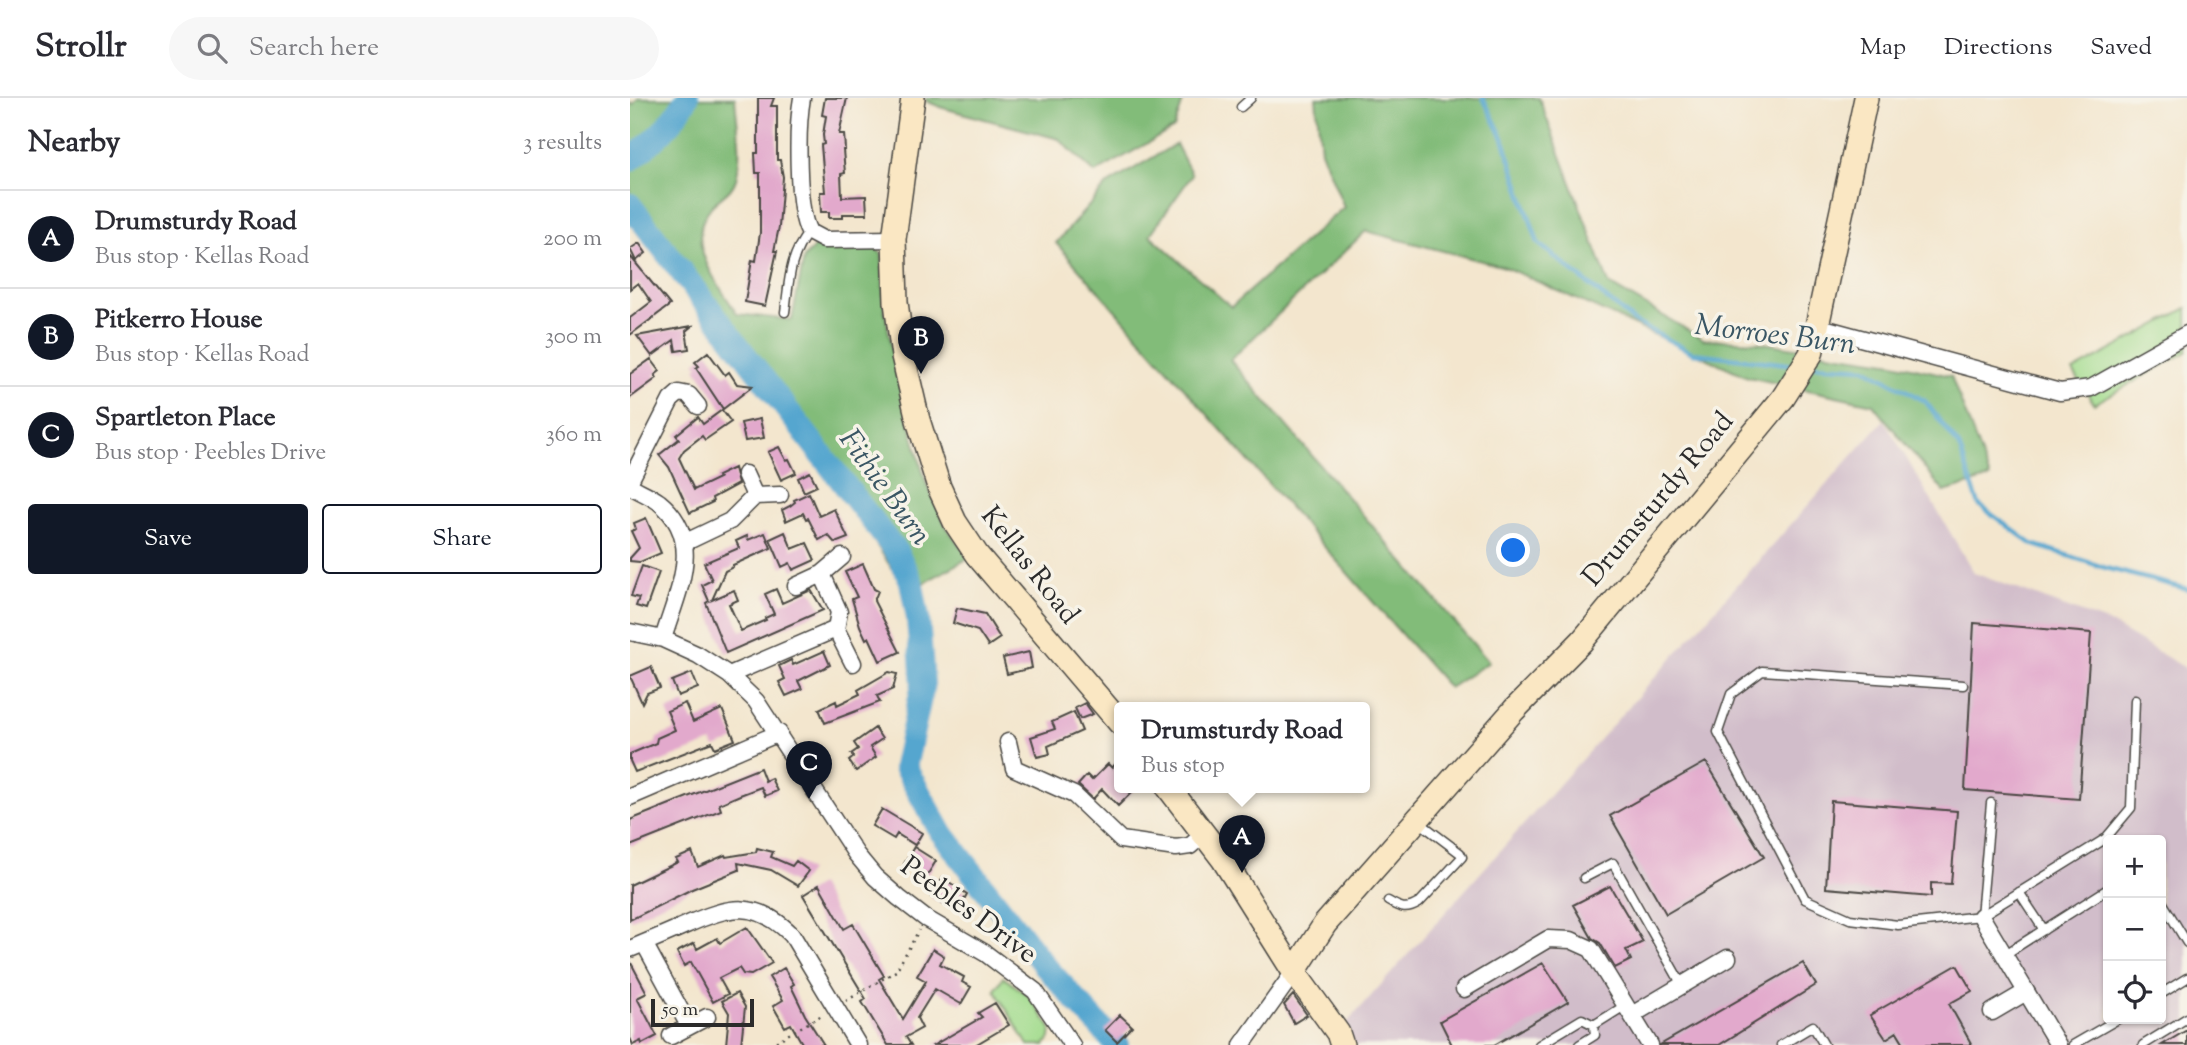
<!DOCTYPE html>
<html lang="en">
<head>
<meta charset="utf-8">
<style>
	:root { --surface:#fff; --page:#f7f7f7; --text:#2b2b33; --muted:#7c7c81; --line:#e1e1e2; --accent:#111827 }
	body { margin:0; font-family:"Sorts Mill Goudy",serif; background:var(--page); color:var(--text) }
	.controls { position:absolute; right:21px; bottom:21px; display:grid; overflow:hidden; border-radius:7px; box-shadow:0 2px 5px #0004 }
	.controls button { width:63px; height:63px; display:grid; place-items:center; padding:0; border:0; border-bottom:2px solid var(--line); background:var(--surface); color:var(--text); font:35px sans-serif }
	.scale { position:absolute; left:21px; bottom:18px; width:103px; box-sizing:border-box; padding-left:7px; border:4px solid #2b2b2b; border-top:0; font-size:19px; line-height:24px; white-space:nowrap; color:#2b2b2b; -webkit-text-stroke:5px #f7f3e8; paint-order:stroke }
	.you { position:absolute; left:884px; top:453px; width:24px; height:24px; margin:-18px; border:5px solid #fff; border-radius:50%; background:#1a73e8; box-shadow:0 0 0 10px #1a73e833 }
	.badge { display:grid; place-items:center; width:46px; height:46px; border-radius:50%; background:var(--accent); color:#fff; font-size:23px; font-weight:700 }
	.pin { position:absolute; translate:-50% -58px; filter:drop-shadow(0 2px 4px #0008) }
	.pin::after { content:''; position:absolute; top:37px; width:24px; height:21px; background:inherit; clip-path:polygon(0 0,100% 0,50% 100%) }
	.popup { position:absolute; left:484px; top:604px; width:256px; height:91px; box-sizing:border-box; display:grid; place-content:center; border-radius:7px; background:var(--surface); filter:drop-shadow(0 2px 5px #0005); font-size:23px; white-space:nowrap; color:var(--muted) }
	.popup b { font-size:26px; color:var(--text) }
	.popup::after { content:''; position:absolute; left:50%; top:100%; margin-left:-14px; border:14px solid transparent; border-top-color:var(--surface) }
	.list { margin:0; padding:0; list-style:none }
	h2 { display:flex; justify-content:space-between; align-items:center; height:91px; margin:0; padding:0 28px; font-size:30px }
	h2 small { font-size:23px; font-weight:400; color:var(--muted) }
	.list li { display:grid; grid-template-columns:46px 1fr auto; gap:21px; align-items:center; box-sizing:border-box; height:98px; padding:0 28px; border-top:2px solid var(--line) }
	.list b { display:block; font-size:26px; white-space:nowrap }
	.list p { margin:0; font-size:23px; white-space:nowrap; color:var(--muted) }
	.list em { font-size:23px; font-style:normal; color:var(--muted) }
	.actions { display:flex; gap:14px; padding:21px 28px }
	.actions a { flex:1; padding:16px 0; border:2px solid var(--accent); border-radius:7px; text-align:center; font-size:24px; color:var(--accent) }
	.actions .main { background:var(--accent); color:#fff }
	.icon { flex:none; width:38px; height:38px; fill:none; stroke:currentColor; stroke-width:2; stroke-linecap:round; stroke-linejoin:round }
	.map { position:relative; flex:none; width:1557px; height:947px; overflow:hidden }
	header { display:flex; align-items:center; gap:42px; box-sizing:border-box; height:98px; padding:0 35px; background:var(--surface); border-bottom:2px solid var(--line) }
	header strong { font-size:33px }
	nav { display:flex; gap:38px; margin-inline-start:auto; font-size:24px }
	.search { width:490px; height:63px; background:var(--page); display:flex; align-items:center; gap:18px; box-sizing:border-box; padding:0 24px; border-radius:38px; color:var(--muted); font-size:26px }
	main { display:flex }
	aside { flex:1; background:var(--surface) }
	.map>svg:first-child { display:block }
	.industrial { fill:#d1bdca; fill-rule:evenodd }
	.green { fill:#a3dc8e; stroke:#67845c; stroke-width:2 }
	.forest { fill:#82bc79; stroke:#567452; stroke-width:2 }
	.lines { fill:none; stroke-linecap:round; stroke-linejoin:round }
	.stream { stroke:#55a6cf; stroke-width:4.5 }
	.river { stroke:#55a6cf; stroke-width:24 }
	.building { fill:#e2a9cc }
	.service-casing { stroke:#494743; stroke-width:11 }
	.minor-casing { stroke:#494743; stroke-width:19 }
	.secondary-casing { stroke:#494743; stroke-width:26 }
	.path { stroke:#494743; stroke-width:2.5; stroke-dasharray:2 5; stroke-linecap:butt }
	.service { stroke:#fff; stroke-width:8 }
	.minor { stroke:#fff; stroke-width:16 }
	.secondary { stroke:#fae7c3; stroke-width:23 }
	.labels { text-anchor:middle; dominant-baseline:central; stroke-width:7; stroke-linejoin:round; paint-order:stroke }
	.street-label { font-size:28px; fill:#2b2b2b; stroke:#f7f3e8 }
	.water-label { font-size:30px; font-style:italic; fill:#3a5664; stroke:#f7f3e8 }
</style>
</head>
<body>
<header>
<strong>Strollr</strong>
<div class="search"><svg class="icon" aria-label="search" viewBox="0 0 24 24"><circle cx="10" cy="10" r="6"/><path d="M15 15l6 6"/></svg>Search here</div>
<nav><a>Map</a><a>Directions</a><a>Saved</a></nav>
</header>
<main>
<aside>
<h2>Nearby<small>3 results</small></h2>
<ul class="list">
<li><span class="badge">A</span><div><b>Drumsturdy Road</b><p>Bus stop · Kellas Road</p></div><em>200 m</em></li>
<li><span class="badge">B</span><div><b>Pitkerro House</b><p>Bus stop · Kellas Road</p></div><em>300 m</em></li>
<li><span class="badge">C</span><div><b>Spartleton Place</b><p>Bus stop · Peebles Drive</p></div><em>360 m</em></li>
</ul>
<div class="actions"><a class="main">Save</a><a>Share</a></div>
</aside>
<div class="map">
<svg width="1557" height="947" viewBox="0 0 1557 947">
	<rect width="100%" height="100%" fill="#f7f3e8"/>
	<filter id="ink" filterUnits="userSpaceOnUse"><feTurbulence type="fractalNoise" baseFrequency=".0143" numOctaves="2"/><feDisplacementMap in="SourceGraphic" scale="14" xChannelSelector="R" yChannelSelector="G"/><feConvolveMatrix kernelMatrix="1 2 1 2 8 2 1 2 1" color-interpolation-filters="sRGB"/></filter>
	<filter id="wash" filterUnits="userSpaceOnUse"><feTurbulence type="fractalNoise" baseFrequency=".00686" numOctaves="4" result="noise"/><feDisplacementMap in="SourceGraphic" scale="28" xChannelSelector="R" yChannelSelector="G"/><feGaussianBlur stdDeviation="1.57" result="paint"/><feColorMatrix in="noise" values="0 0 0 0 0 0 0 0 0 0 0 0 0 0 0 0 0 1.4 0 .05"/><feComposite in="paint" operator="in"/></filter>
	<g filter="url(#wash)">
		<rect width="100%" height="100%" fill="#f3e6ce"/>
		<path class="industrial" d="M1254 322 1344 475 1479 525 1557 571V947H712L708 935ZM1478 742H1531V921H1478Z"/>
		<path class="green" d="M1557 210V254L1464 306 1443 273Z
			M373 879 399 898 421 930 420 940 415 947H398L365 892Z"/>
		<path class="forest" d="M8 0H105C107 27 113 55 106 81 102 95 89 99 81 109 52 144 88 185 107 216L162 222 174 160 186 147 242 148 252 156 254 209 268 283 296 385 317 430 339 460 277 494 219 404 0 120V5L3 7Z
			M296 0H554L544 30 465 75 429 41 313 10 296 3Z
			M686 0H909L979 186 1073 241 1126 244 1264 265 1321 278 1360 380 1314 394 1243 306 1118 279 875 169 736 133 600 262 859 564 819 590 426 145 478 86 546 46 562 77 520 137 601 209 714 109 691 53Z"/>
		<g class="lines">
			<path class="stream" d="M853 0 873 40 908 145 1005 224 1063 255 1166 267
				M1182 267 1235 270 1295 303 1329 348 1349 407 1402 446 1476 470 1557 491"/>
			<path class="river" d="M0 62C25 42 41 28 57 0
				M0 107 267 455 281 483 288 520 293 586 275 669 311 734 414 867 487 947"/>
		</g>
		<g id="blocks">
			<path class="building" d="M128 0H144L141 8H147V62H150L153 79 149 129 144 153H147L135 208 115 204 122 162 126 163 130 135V75H126L125 55H128Z
				M195 0H217L209 36H214L215 52H213L215 75 211 76 212 99 236 98 237 116H213V120H199V114H191L190 94H195L191 47 194 46 193 37 196 18 192 17Z
				M9 145 16 155 6 163 0 151Z
				M0 158 40 207 0 237V220L21 204 8 185 0 191Z
				M62 228 56 233 59 251 46 253 44 242 22 258 7 238Z
				M78 254 95 277 99 274 107 286 123 288 93 311 66 270 69 268 65 264Z
				M21 261 30 273 25 277 27 280 0 300V276Z
				M92 312 101 324 75 342 72 338 54 352 49 360 64 392 89 380 87 378 104 370 108 386 82 400 83 404 60 415 39 369 29 357 49 341 46 337 68 319 73 326Z
				M130 321 134 340 115 343 111 325Z
				M149 349 156 362 159 361 166 375 151 382 138 354Z
				M180 374 187 388 174 394 168 380Z
				M179 395 189 418 204 411 218 440 205 445 198 437 189 442 178 420 176 421 173 415 156 423 152 412 160 408 165 404 164 402Z
				M16 420 31 455 10 464 0 463V460L9 450 1 433 6 431 4 425Z
				M155 434 162 451 177 445 185 462 163 472 160 465 152 469 140 441Z
				M135 435 141 450 103 467V469L95 473 82 502 104 492 108 502 99 506 111 533 136 522 135 520 144 516 135 496 146 491 152 505 181 492 193 512 96 555 76 505 79 503 72 487 82 482 74 465 109 450 106 443 117 438 118 442Z
				M233 466 244 491 248 493 244 503 270 554 250 563 239 539 236 541 230 528 222 501 227 499 215 474Z
				M12 468 29 474 16 511 6 508 9 500 1 498Z
				M327 510 355 516 370 540 358 548 348 533 323 525Z
				M1344 525 1461 535 1449 701 1335 692Z
				M194 553 200 567 168 583 172 591 156 598 149 584 155 581 149 568 161 562 163 567Z
				M399 554 402 570 377 576 373 560Z
				M21 569 30 590 17 595 12 605 0 578Z
				M259 574 267 576 263 591 247 598 250 604 195 625 189 611 206 603 207 607 230 596 228 592Z
				M62 575 68 590 48 598 42 583Z
				M55 605 63 624 92 611 105 642 85 650 82 644 5 674 0 663V656L26 645 27 640 45 632 37 613Z
				M455 605 463 616 450 621 445 610Z
				M444 614 452 633 418 648 420 656 407 659 401 639 425 631 422 624Z
				M245 630 252 641 240 649 246 659 226 673 219 663 224 659 221 656 228 651 224 645Z
				M489 662V689H507L488 708 472 691 463 701 448 687 457 677 462 682 478 666 482 670Z
				M1076 664 1134 759 1036 816 980 718Z
				M130 670 135 683 141 680 147 693 135 698 131 689 110 697 89 706 91 712 0 748V722Z
				M1201 703 1327 713 1321 786 1301 785V799L1196 790Z
				M252 711 292 735 285 747 267 736 264 741 242 728Z
				M284 749 306 763 296 779 274 766Z
				M127 750 143 754 141 759 162 768 166 763 179 773 168 788 141 772 108 765 109 772 62 791 0 822V787L48 764 46 761 62 754 68 769 95 757 96 759 126 754Z
				M313 780 337 796 330 809 319 803 316 808 301 799Z
				M189 787 214 831 223 826 254 878 249 881 273 921 296 883 287 878 303 851 314 858 310 866 334 879 332 884 341 889 331 906 305 891 287 920 292 930 276 939 281 947H258L232 904 236 901 173 797Z
				M980 788 1013 844 996 852 1001 862 985 870 970 845 962 840 943 807Z
				M117 829 142 865 121 877 113 876 109 870 89 880 98 896 83 904 61 864 54 868 47 854 64 845 67 851 87 840 90 845Z
				M0 863 17 895 7 900 27 938 12 946 11 943 3 947 0 940Z
				M913 865 938 904 864 947H822L810 923Z
				M1173 865 1186 887 1089 947H1030Z
				M1327 867 1342 893 1319 906 1342 947H1275L1267 934 1256 941 1240 917Z
				M154 870 164 886 161 888 175 917 194 947H173L161 926 155 929 143 908 153 902 139 879Z
				M107 895 115 909 111 947H96L99 915 92 903Z
				M663 897 677 917 664 925 654 907Z
				M365 905 379 927 345 947H304L352 919 348 915Z
				M490 917 502 928 487 944 475 932Z
				M1557 932V947H1532Z"/>
		</g>
	</g>
	<g filter="url(#ink)">
		<use href="#blocks" fill-opacity="0" stroke="#494743" stroke-width="2"/>
		<g class="lines">
			<g class="service-casing">
				<path id="service" d="M611 9 621 0
					M155 214C159 185 159 157 179 134
					M1333 587 1132 573 1101 596 1088 634 1175 801 1220 821 1268 827 1351 818 1475 741 1501 710 1505 602
					M954 780 983 765 1052 887
					M1389 794 1414 832
					M1531 802 1557 845
					M758 803C770 810 776 813 789 805L832 759 830 755 789 724
					M1351 818 1361 705
					M1374 857 1478 791
					M1531 896 1557 880
					M964 927 996 907
					M909 947 952 921 964 927
					M949 947 965 937 964 927
					M1151 947 1183 928 1194 947
					M1443 947 1488 921
					M1513 947 1557 920"/>
			</g>
			<g class="minor-casing">
				<path id="minor" d="M172 0C167 27 166 111 179 134L194 142 264 141
					M1186 228 1430 294 1461 290 1557 236
					M0 383 41 302 49 295 59 297 68 308
					M0 388C9 393 21 398 29 404 76 442 47 494 33 541
					M125 398 150 397
					M56 444 100 423 125 398 115 376
					M192 476 209 514 206 531 223 565
					M166 488 192 476 212 459
					M0 534 33 541 68 557 99 577 126 603 226 756 245 779 269 800 295 820 355 855 405 893 442 947
					M99 577 206 531
					M378 644 384 670 444 697 491 742 546 750 560 748 574 736
					M0 699 149 635
					M1351 818 1428 947
					M14 845 59 928
					M0 851C19 843 38 835 56 827 99 808 126 801 162 837L228 947
					M834 891 918 841 941 842 961 851 1020 947
					M1362 914 1396 894
					M1002 917 1098 860
					M41 938 77 919
					M612 947 664 874"/>
			</g>
			<g class="secondary-casing">
				<path id="secondary" d="M283 0 264 141 266 204 273 258 288 322 309 389 325 424 347 457 490 625
					M538 689 593 761 664 874 708 935 712 947
					M664 874 695 826 884 612 952 543 1153 300 1181 256 1236 0"/>
			</g>
			<path class="path" d="M216 903 266 873 289 832
				M140 947 192 917"/>
			<use href="#service" class="service"/>
			<use href="#minor" class="minor"/>
			<use href="#secondary" class="secondary"/>
		</g>
	</g>
	<g class="labels">
		<g class="street-label">
			<text transform="translate(1029 402) rotate(-50)">Drumsturdy Road</text>
			<text transform="translate(399 468) rotate(52)">Kellas Road</text>
			<text transform="translate(338 813) rotate(36)">Peebles Drive</text>
		</g>
		<g class="water-label">
			<text transform="translate(1145 238) rotate(7)">Morroes Burn</text>
			<text transform="translate(254 390) rotate(54)">Fithie Burn</text>
		</g>
	</g>
</svg>
<div class="controls">
<button>+</button>
<button>−</button>
<button><svg class="icon" aria-label="locate" viewBox="0 0 24 24"><circle cx="12" cy="12" r="6"/><path d="M12 2v4M12 18v4M2 12h4M18 12h4"/></svg></button>
</div>
<div class="scale">50 m</div>
<div class="you"></div>
<div class="pin badge" style="left:612px;top:775px">A</div>
<div class="popup"><b>Drumsturdy Road</b>Bus stop</div>
<div class="pin badge" style="left:291px;top:276px">B</div>
<div class="pin badge" style="left:179px;top:701px">C</div>
</div>
</main>
</body>
</html>
